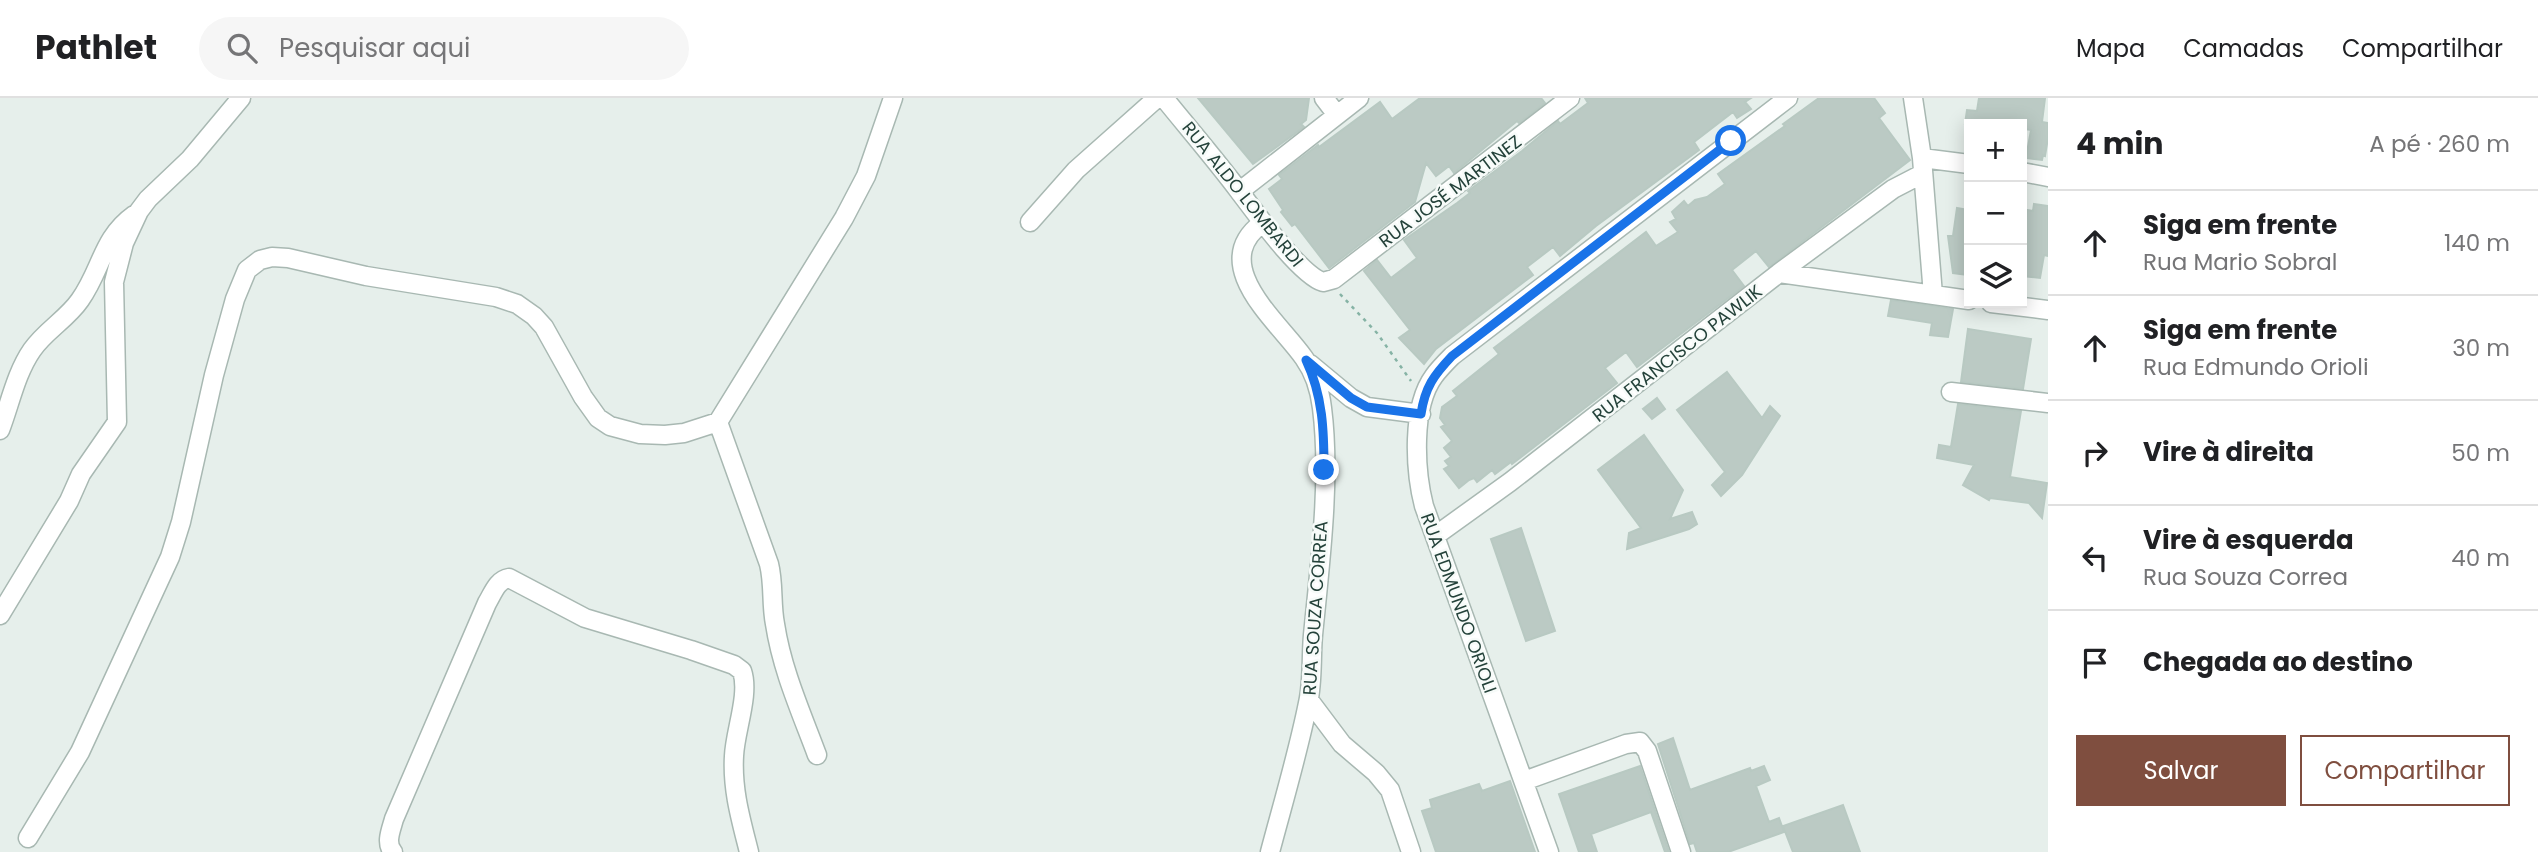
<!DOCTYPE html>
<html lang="pt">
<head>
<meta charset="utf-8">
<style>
	:root { --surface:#fff; --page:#f6f6f6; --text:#202124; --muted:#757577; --line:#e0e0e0; --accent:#7f4e3f }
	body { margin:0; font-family:Poppins,sans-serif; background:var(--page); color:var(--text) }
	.controls { position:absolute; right:21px; top:21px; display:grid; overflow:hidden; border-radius:0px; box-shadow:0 4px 18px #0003 }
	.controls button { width:63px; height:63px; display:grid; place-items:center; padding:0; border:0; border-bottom:2px solid var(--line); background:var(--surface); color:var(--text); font:35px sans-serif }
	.stop { position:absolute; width:21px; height:21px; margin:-16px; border:5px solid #1a73e8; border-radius:50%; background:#fff }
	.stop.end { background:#1a73e8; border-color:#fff; box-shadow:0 2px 7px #0008 }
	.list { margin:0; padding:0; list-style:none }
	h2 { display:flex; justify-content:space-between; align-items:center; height:91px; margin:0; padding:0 28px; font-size:30px }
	h2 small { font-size:23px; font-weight:400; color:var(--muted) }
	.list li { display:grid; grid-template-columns:46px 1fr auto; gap:21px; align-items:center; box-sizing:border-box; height:105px; padding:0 28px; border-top:2px solid var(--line) }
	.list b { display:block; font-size:26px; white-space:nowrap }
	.list p { margin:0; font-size:23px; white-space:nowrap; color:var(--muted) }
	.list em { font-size:23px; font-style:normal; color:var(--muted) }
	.actions { display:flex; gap:14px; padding:21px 28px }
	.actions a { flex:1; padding:16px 0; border:2px solid var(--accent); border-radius:0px; text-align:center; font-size:24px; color:var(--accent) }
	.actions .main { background:var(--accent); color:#fff }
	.icon { flex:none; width:38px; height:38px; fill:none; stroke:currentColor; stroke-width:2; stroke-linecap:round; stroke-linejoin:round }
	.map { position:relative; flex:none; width:2048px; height:754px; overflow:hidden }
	header { display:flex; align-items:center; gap:42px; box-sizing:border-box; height:98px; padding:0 35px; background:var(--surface); border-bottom:2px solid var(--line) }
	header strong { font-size:33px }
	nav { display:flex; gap:38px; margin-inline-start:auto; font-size:24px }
	.search { width:490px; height:63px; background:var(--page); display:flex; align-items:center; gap:18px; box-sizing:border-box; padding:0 24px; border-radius:38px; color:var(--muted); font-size:26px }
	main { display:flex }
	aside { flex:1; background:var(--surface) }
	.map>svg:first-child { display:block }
	.building { fill:#bbcac4; stroke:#b8c9c2; stroke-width:2 }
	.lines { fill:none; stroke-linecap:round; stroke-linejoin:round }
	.minor-casing { stroke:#a8b8b2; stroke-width:21 }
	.path { stroke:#86b3a5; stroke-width:2.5; stroke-dasharray:3.5 5; stroke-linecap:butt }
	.minor { stroke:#fff; stroke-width:18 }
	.route { stroke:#1a73e8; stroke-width:9 }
	.labels { text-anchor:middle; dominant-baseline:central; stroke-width:5; stroke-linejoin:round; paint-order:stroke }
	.street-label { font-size:18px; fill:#24423a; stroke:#f7fbf9 }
</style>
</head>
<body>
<header>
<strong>Pathlet</strong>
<div class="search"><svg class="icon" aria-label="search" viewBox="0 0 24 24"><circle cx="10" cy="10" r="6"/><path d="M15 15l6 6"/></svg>Pesquisar aqui</div>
<nav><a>Mapa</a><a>Camadas</a><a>Compartilhar</a></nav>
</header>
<main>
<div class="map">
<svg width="2048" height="754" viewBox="0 0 2048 754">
	<rect width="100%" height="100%" fill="#e6efeb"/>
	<path class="building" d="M1198 0H1309L1306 22 1301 26 1304 29 1253 66Z
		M1420 0H1541L1545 5 1519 25 1517 23 1454 75 1449 68 1436 78 1426 65 1415 104 1329 170 1295 126 1292 128 1281 114 1283 112 1269 91 1282 81 1279 77 1318 47 1319 49 1380 4 1392 21Z
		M1585 0H1751L1745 4 1751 11 1737 20 1733 14 1694 44 1699 52 1596 128 1560 158 1553 149 1527 169 1533 177 1436 251 1424 266 1399 240 1410 232 1364 173 1377 162 1391 180 1417 160 1404 142 1457 105 1470 95 1468 93 1522 53 1558 23 1560 26 1588 5Z
		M1819 0H1874L1885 15 1879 20 1910 62 1769 169 1756 153 1732 172 1744 188 1637 269 1626 254 1605 270 1617 285 1512 366 1511 364 1495 376 1492 372 1477 384 1474 380 1469 382 1459 390 1444 371 1449 368 1445 363 1451 359 1444 350 1452 343 1441 329 1445 327 1440 320 1442 309 1457 298 1453 293 1499 256 1494 250 1646 134 1656 148 1678 134 1670 124 1676 121 1672 114 1684 103 1688 108 1695 102 1707 99 1725 86 1718 76 1785 28 1783 26Z
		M1979 0H2045L2042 24 2048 25V40L2045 58 2043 57 2042 62 2026 60 2031 32 2024 31V26H1965L1967 12 1977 13Z
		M2034 106 2048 108V158L2044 157 2040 180 2022 178 2023 122H2026L2027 112 2033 113Z
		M1957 110 1969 112V177L1953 175 1948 138H1953Z
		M1891 202 1953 211 1948 239 1930 237 1932 225 1888 218Z
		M1968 231 2031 241 2023 291 1961 284Z
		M1727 274 1762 320 1770 308 1780 318 1742 377 1721 398 1712 387 1725 374 1677 312Z
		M1657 300 1665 311 1652 321 1643 311Z
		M1958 306 2021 313 2010 379 2047 385 2042 420 2029 405 1990 400 1989 402 1963 387 1974 367 1937 360 1939 347 1951 349Z
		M1644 337 1683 392 1670 421 1692 414 1697 426 1689 431 1627 451 1629 435 1641 430 1598 372Z
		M1521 430 1555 533 1526 543 1491 441Z
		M1673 640 1690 692 1750 670 1751 673 1764 668 1770 682 1756 688 1769 724 1779 720 1784 734 1728 754H1697L1694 745 1690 746 1658 646Z
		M1640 668 1669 754H1665L1651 714 1591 736 1597 754H1579L1559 696Z
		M1510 683 1535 754H1436L1422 713 1432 710 1430 702 1479 686 1482 693Z
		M1843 707 1860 754H1793L1783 728Z"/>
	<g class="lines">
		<g class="minor-casing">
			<path id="minor" d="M1164 0C1189 31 1215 61 1239 93 1255 114 1300 177 1323 184L1334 181 1570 0
				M1324 0 1337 17
				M1913 0 1922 60 1933 197
				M1922 60 1969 66
				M2022 74 2048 79
				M1240 93 1359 0
				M1030 124 1076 72 1157 0
				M1262 125C1207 167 1278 223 1304 260 1314 274 1320 293 1322 310 1331 380 1320 466 1313 537 1311 559 1313 583 1308 605 1298 655 1283 705 1270 754
				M1779 175 1969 202
				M1991 205 2048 212
				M1310 266 1351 300 1367 309 1421 316
				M1951 294 2048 305
				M718 324 769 466C774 486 771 506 775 526 782 572 801 614 817 657
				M0 332C10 306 16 275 32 252 45 233 67 221 80 202 102 171 102 140 134 117
				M1435 438 1510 384 1779 175 1893 91 1922 76
				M0 517 69 403 81 376 117 324 114 184 124 145 139 113 148 101 190 61 241 0
				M1309 602 1342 646 1376 675 1390 692 1411 754
				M1524 683 1626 646 1640 644 1647 653 1681 754
				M28 740 80 654 170 459 181 424 214 277 235 201 247 172 260 162 272 159 288 160 366 178 496 199 517 206 534 218 544 229 583 299 598 320 610 328 640 336 665 337 684 335 718 324 844 120 866 78 893 0
				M393 754C385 745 391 732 394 721L487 505C493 495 497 482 509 480L585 520 691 552 734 567 742 573C750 596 735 633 734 658 732 692 741 722 749 754
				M1549 754 1424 408C1415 373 1411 309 1434 278 1439 271 1446 264 1452 258L1788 0"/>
		</g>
		<path class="path" d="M1340 196 1377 235 1411 283"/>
		<use href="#minor" class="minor"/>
	</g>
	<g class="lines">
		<path class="route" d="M1324 372C1324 333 1323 298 1306 262L1351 300 1367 309 1421 316C1425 289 1434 277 1452 258L1731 43"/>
	</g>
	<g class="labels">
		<g class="street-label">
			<text transform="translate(1450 93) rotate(-37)">RUA JOSÉ MARTINEZ</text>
			<text transform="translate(1243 96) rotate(51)">RUA ALDO LOMBARDI</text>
			<text transform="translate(1677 255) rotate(-38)">RUA FRANCISCO PAWLIK</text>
			<text transform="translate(1459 505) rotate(70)">RUA EDMUNDO ORIOLI</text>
			<text transform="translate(1315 510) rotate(-86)">RUA SOUZA CORREA</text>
		</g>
	</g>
</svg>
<div class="controls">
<button>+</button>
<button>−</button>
<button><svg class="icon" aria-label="layers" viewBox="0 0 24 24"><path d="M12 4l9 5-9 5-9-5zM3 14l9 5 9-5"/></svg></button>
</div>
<div class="stop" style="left:1731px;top:43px"></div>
<div class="stop end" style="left:1324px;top:372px"></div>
</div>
<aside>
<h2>4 min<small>A pé · 260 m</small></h2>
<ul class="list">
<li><svg class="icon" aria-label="ahead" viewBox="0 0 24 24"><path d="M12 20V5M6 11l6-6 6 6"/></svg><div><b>Siga em frente</b><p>Rua Mario Sobral</p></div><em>140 m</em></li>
<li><svg class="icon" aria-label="ahead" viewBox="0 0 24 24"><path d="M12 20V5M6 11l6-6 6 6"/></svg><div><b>Siga em frente</b><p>Rua Edmundo Orioli</p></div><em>30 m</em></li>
<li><svg class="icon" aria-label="right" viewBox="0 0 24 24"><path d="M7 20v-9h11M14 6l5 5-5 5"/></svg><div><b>Vire à direita</b></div><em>50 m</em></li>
<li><svg class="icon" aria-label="left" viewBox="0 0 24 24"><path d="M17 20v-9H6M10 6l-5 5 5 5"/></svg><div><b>Vire à esquerda</b><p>Rua Souza Correa</p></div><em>40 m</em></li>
<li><svg class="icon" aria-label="arrive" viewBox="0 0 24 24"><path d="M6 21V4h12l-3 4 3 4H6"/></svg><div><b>Chegada ao destino</b></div></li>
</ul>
<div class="actions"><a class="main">Salvar</a><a>Compartilhar</a></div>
</aside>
</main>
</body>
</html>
